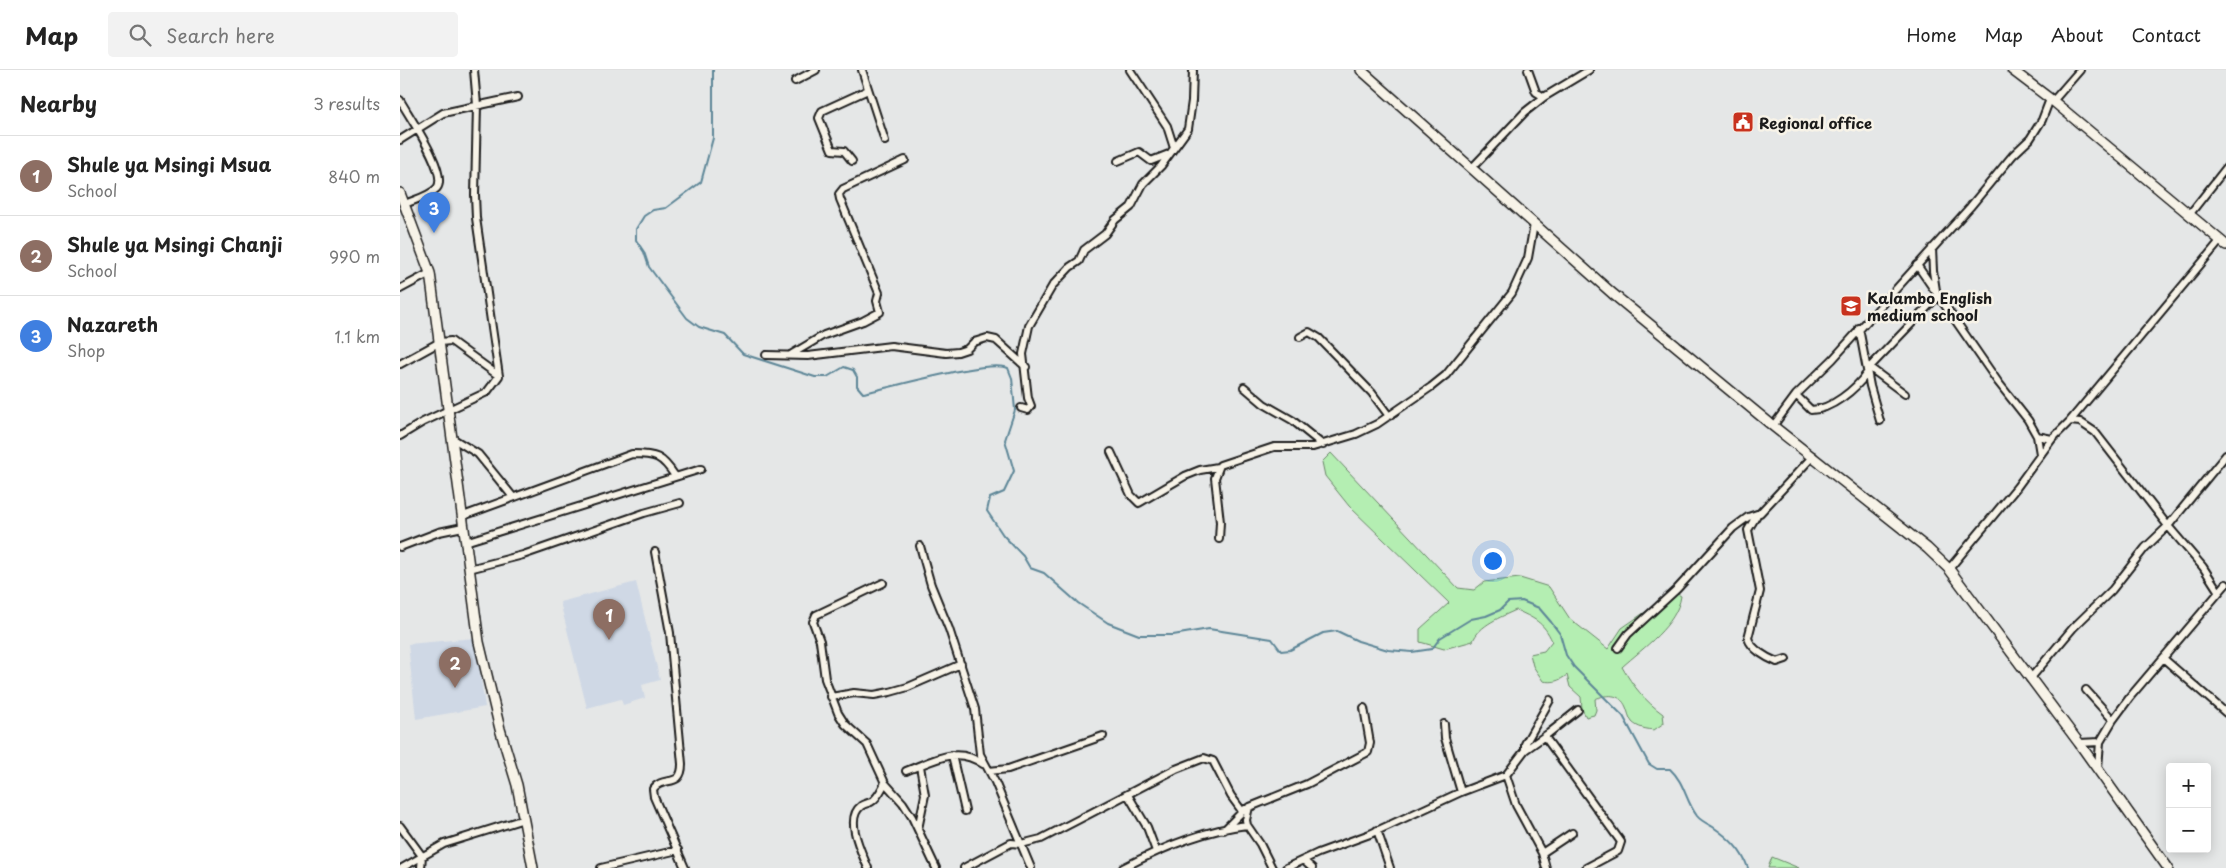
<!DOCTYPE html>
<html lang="en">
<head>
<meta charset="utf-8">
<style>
	:root { --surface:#fff; --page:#f2f2f2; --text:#222; --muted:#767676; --line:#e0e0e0; --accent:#2563eb }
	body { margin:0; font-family:"Playpen Sans",sans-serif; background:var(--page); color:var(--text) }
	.controls { position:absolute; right:15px; bottom:15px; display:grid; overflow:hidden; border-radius:5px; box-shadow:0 2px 12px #0003 }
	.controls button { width:45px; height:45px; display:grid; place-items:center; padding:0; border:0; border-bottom:1px solid var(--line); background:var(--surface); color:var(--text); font:25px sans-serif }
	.you { position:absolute; left:1092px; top:490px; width:18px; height:18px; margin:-12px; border:4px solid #fff; border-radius:50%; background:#1a73e8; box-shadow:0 0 0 8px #1a73e833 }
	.badge { display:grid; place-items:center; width:32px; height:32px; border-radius:50%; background:var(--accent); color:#fff; font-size:16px; font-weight:700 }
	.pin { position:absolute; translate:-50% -41px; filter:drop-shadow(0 1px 2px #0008) }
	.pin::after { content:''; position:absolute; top:26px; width:18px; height:15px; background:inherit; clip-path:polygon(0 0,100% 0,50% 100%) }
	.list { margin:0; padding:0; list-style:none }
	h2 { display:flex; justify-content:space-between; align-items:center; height:65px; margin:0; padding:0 20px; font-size:21px }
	h2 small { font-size:16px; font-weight:400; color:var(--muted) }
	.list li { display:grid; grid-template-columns:32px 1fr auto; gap:15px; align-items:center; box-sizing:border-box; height:80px; padding:0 20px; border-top:1px solid var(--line) }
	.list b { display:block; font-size:19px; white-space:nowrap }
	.list p { margin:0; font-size:16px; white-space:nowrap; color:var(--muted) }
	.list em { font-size:16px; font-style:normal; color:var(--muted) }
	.icon { flex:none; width:28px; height:28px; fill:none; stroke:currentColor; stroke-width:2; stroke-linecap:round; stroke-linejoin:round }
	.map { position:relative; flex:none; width:1826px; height:798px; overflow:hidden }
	header { display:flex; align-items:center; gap:30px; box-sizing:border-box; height:70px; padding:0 25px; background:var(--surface); border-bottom:1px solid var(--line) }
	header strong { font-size:24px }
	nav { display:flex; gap:28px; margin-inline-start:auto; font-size:18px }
	.search { width:350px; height:45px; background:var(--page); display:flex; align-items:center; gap:12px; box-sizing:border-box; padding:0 18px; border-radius:5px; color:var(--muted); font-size:19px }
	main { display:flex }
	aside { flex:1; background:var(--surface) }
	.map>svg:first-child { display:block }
	.built { fill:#cfd8e5 }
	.green { fill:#b4eeb2; stroke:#688567 }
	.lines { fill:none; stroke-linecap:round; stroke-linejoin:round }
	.stream { stroke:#5d8697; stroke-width:2 }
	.street-casing { stroke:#1c1c1c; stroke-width:10 }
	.secondary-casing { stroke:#1c1c1c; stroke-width:12 }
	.street { stroke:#f7f3e8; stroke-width:6 }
	.secondary { stroke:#f7f3e8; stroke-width:9 }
	.labels { text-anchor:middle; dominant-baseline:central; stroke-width:5; stroke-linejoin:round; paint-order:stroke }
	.poi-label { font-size:15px; font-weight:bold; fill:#1c1c1c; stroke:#f7f3e8; text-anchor:start }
</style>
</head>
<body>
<header>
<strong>Map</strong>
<div class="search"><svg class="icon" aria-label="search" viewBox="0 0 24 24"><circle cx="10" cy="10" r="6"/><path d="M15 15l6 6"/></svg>Search here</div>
<nav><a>Home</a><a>Map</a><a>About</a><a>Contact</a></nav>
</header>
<main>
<aside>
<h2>Nearby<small>3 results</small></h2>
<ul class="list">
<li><span class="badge" style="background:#8d6e63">1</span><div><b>Shule ya Msingi Msua</b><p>School</p></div><em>840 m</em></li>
<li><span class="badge" style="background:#8d6e63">2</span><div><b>Shule ya Msingi Chanji</b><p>School</p></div><em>990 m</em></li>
<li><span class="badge" style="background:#3f7fe0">3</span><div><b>Nazareth</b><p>Shop</p></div><em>1.1 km</em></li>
</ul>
</aside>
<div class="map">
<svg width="1826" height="798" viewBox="0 0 1826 798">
	<rect width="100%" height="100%" fill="#e5e7e7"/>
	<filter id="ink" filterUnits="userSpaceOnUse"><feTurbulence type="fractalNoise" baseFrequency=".02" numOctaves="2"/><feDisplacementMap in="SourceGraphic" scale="10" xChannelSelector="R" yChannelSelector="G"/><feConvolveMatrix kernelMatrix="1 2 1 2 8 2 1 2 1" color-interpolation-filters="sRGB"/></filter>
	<g filter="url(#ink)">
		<path class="built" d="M236 512 260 610 242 615 245 628 223 635 221 629 187 638 160 532Z
			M75 568 85 637 16 649 8 574Z"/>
		<path class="green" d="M931 383 1058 518 1074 520 1084 512 1120 508 1149 517 1170 549 1208 579 1222 558 1274 522 1281 526C1277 555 1243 578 1222 597 1233 616 1245 631 1263 644L1264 653 1254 660C1246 659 1238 658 1232 652 1229 648 1228 642 1226 637 1220 623 1207 624 1195 629L1196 640 1194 645 1186 647 1182 639 1181 627 1170 617 1167 605C1159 611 1153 613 1143 611L1133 596 1130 584 1144 581 1152 571C1144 552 1133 548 1116 540 1101 547 1079 555 1073 571L1044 579 1020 572V559L1049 533 949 436 925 406 922 392Z
			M1372 787 1399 798H1368Z"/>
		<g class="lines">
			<path class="stream" d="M313 0V68L301 112 266 138 253 140 244 146 236 159V170L244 182 249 197 287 248 299 257 325 265 343 284 415 307H427L444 297 453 300 457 307V316L463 323C490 318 588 289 608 298L612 308 615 340 605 370 614 401 604 422 590 428 587 441 603 465 623 486 630 498 644 503 678 533 708 553 739 565H773L809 559 872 569 881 581 890 580 923 563 937 561 958 571 988 580 1012 582 1032 579 1040 568 1071 549 1086 546 1100 540 1108 532 1122 531 1139 538 1151 552 1160 564 1166 585 1174 597 1223 646 1249 694 1257 699H1270C1285 713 1285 730 1297 746 1301 751 1308 754 1313 757 1329 768 1342 780 1348 798"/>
			<g class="street-casing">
				<path id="street" d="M462 0 485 71
					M730 0 767 56 774 78
					M1128 0 1136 22 1144 27
					M395 11 416 0
					M0 30C8 45 49 103 37 118 30 126 14 130 5 134
					M1653 31 1680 0
					M0 70 43 43 118 27
					M452 91 444 81 432 80 419 48 422 41 468 20
					M718 91 739 82 751 91 769 84
					M1071 99 1125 42 1144 27 1189 0
					M1789 145 1826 98
					M1517 195 1598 312 1628 350 1637 366 1640 384
					M0 219 30 203
					M1459 258 1470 316 1480 351
					M900 267 909 262 919 268 972 323 989 346
					M392 284 424 265 463 251 480 242 477 231 479 223 440 129 439 124 443 119 505 90
					M366 285 408 286 491 276 546 283 558 282 567 279 574 272 587 268 596 270 626 297
					M0 294 40 272 51 271 99 306
					M1469 297 1505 324
					M1467 300 1537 227 1533 201 1532 178
					M844 317 864 334 892 350 923 375
					M1396 325 1411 340C1431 340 1456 319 1467 303
					M621 338 628 340 631 336 628 328 623 284 629 256 653 215 670 197 679 191 684 180 705 164 715 150 731 137 743 114 761 96 788 59 792 31 793 0
					M1670 351 1680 352 1695 362 1768 456 1803 497 1819 522
					M1373 356 1396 325 1433 289 1570 137 1613 85 1630 69 1642 50 1650 29
					M0 366 23 352 87 322 99 306 76 148 75 125 77 35 74 0
					M1637 366 1652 369
					M52 368 78 384 113 427
					M711 382 731 425 739 433 785 406 800 400 818 397
					M1357 445 1348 460 1360 521 1348 568C1351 579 1367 588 1377 592L1386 589
					M63 446 232 384C256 384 262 386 275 406
					M819 469 820 452 815 408 820 395 874 377H913L956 364 977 354 1031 317 1046 305 1112 223 1128 188 1134 154
					M65 472 301 399
					M520 476 531 515 549 559 575 639 580 684 595 712 631 798
					M0 477 39 462 63 457
					M255 482 270 563 282 694C282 719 263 705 253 719L254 727 285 798
					M69 499 123 485 244 443 280 433
					M1549 499 1617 417 1652 369 1670 351 1820 171
					M483 513 416 545 413 552 420 571 425 609 438 643 445 654 467 674 485 713 503 733 512 747 536 798
					M1218 578 1228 564 1277 519 1333 458 1348 447 1360 443 1413 386
					M1763 588 1826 643
					M1630 609 1673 558 1712 520 1745 478 1768 456 1826 385
					M1686 620 1713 650
					M431 627 454 623 474 625 490 622 508 617 561 594
					M1044 654 1045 668 1061 722
					M1145 667 1221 772 1218 781 1186 798
					M1679 673 1700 672
					M1125 680V674L1150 630
					M552 685 565 741
					M1698 698 1700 672 1713 650 1730 627 1826 514
					M506 701C533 691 556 675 583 694
					M589 701 608 699 703 666
					M1106 705 1125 680 1149 663 1178 640
					M728 725 747 757 756 781
					M849 737 846 750 847 755 860 774 872 798
					M0 756 22 786 21 798
					M518 759 525 725 520 696
					M824 760 845 739 907 714 968 682 970 673 964 638
					M977 760 990 798
					M1142 783 1172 763
					M903 790 912 798
					M2 798 44 774 124 749
					M201 798 278 780
					M468 798C462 783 444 749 461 736 464 734 468 733 471 732 478 728 481 720 485 713
					M564 798 611 773 621 774 641 769 776 699 804 688 813 691 831 726 842 741
					M723 798C761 778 804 760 847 755
					M886 798 918 783 970 764 1061 722 1106 705 1116 735 1142 783 1146 798"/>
			</g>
			<g class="secondary-casing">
				<path id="secondary" d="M961 0 1213 224 1373 356 1527 478 1549 499 1679 673 1768 798
					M1612 0 1653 31 1826 175
					M0 123 30 203 79 572 100 659 117 715 133 798"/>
			</g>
			<use href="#street" class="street"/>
			<use href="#secondary" class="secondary"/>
		</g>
	</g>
	<defs>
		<g id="civic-square" transform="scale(1.125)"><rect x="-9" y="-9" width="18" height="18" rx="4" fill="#c8321e" stroke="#f7f3e8"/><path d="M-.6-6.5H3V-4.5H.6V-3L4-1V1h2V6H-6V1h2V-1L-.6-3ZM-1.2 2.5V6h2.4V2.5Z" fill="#fff"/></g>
		<g id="school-square" transform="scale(1.125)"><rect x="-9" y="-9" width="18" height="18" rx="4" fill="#c8321e" stroke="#f7f3e8"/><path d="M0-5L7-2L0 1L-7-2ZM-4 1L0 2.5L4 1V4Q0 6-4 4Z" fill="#fff"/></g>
	</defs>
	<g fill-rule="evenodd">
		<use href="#civic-square" x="1343" y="52"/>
		<use href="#school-square" x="1451" y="236"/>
	</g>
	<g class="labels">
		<g class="poi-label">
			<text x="1359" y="52">Regional office</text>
			<text x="1467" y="227">Kalambo English<tspan x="1467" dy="17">medium school</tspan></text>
		</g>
	</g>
</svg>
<div class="controls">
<button>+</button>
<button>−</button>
</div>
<div class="you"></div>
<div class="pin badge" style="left:209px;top:570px;background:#8d6e63">1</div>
<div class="pin badge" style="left:55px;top:618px;background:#8d6e63">2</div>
<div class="pin badge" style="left:34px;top:163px;background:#3f7fe0">3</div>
</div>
</main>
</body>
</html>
